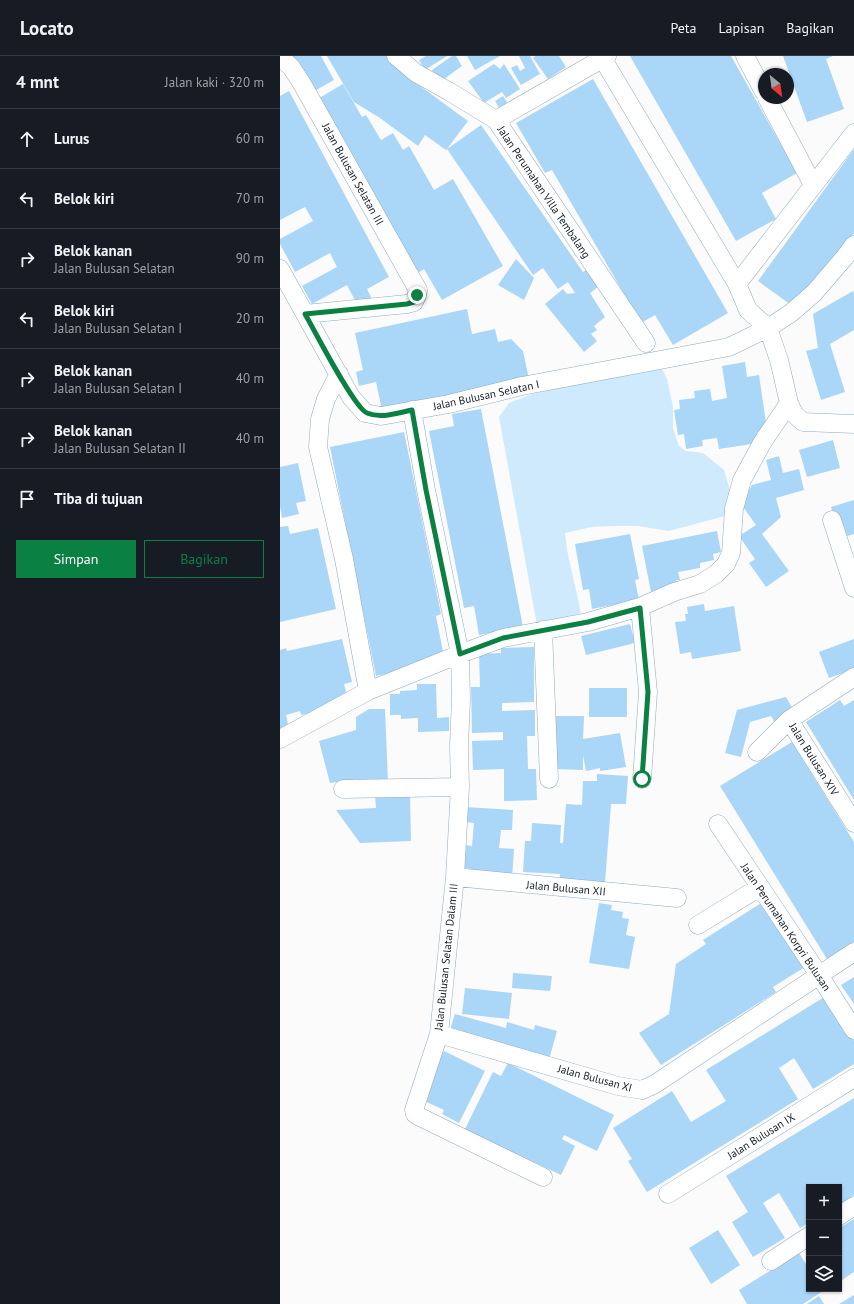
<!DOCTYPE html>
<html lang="id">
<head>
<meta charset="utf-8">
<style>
	:root { --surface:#171b24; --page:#20242c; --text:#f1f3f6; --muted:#9ea1a6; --line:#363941; --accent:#0b8043 }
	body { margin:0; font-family:"PT Sans",sans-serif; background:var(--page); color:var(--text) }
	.controls { position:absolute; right:12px; bottom:12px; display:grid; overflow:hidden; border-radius:0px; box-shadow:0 1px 3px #0004 }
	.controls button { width:36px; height:36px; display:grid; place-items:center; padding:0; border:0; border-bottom:1px solid var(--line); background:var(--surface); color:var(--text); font:20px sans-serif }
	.compass { position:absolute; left:478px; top:12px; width:36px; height:36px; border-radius:50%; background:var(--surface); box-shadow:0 1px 3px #0004; rotate:151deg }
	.stop { position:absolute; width:12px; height:12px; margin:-9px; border:3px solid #0b8043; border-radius:50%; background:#fff }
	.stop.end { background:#0b8043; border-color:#fff; box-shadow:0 1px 4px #0008 }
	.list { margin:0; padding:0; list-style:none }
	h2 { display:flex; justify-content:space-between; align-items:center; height:52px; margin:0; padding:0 16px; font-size:17px }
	h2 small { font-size:13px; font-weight:400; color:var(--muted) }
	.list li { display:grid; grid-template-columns:26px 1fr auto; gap:12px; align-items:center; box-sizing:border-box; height:60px; padding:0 16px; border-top:1px solid var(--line) }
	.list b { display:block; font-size:15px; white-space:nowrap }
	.list p { margin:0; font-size:13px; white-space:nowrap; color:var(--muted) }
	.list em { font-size:13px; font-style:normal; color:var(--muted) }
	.actions { display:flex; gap:8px; padding:12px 16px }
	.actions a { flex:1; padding:9px 0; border:1px solid var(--accent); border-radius:0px; text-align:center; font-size:14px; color:var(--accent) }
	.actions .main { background:var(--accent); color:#fff }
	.icon { flex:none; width:22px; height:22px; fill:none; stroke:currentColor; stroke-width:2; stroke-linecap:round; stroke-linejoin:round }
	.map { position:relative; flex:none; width:574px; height:1248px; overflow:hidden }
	header { display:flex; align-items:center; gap:24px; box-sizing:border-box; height:56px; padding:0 20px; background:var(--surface); border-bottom:1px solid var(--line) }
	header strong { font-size:19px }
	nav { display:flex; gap:22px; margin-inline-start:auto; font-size:14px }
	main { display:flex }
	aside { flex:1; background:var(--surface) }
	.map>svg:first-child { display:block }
	.green { fill:#cfe9fd }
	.building { fill:#aad6f8 }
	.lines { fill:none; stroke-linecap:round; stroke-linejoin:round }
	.minor-casing { stroke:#8fabc0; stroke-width:19 }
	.minor { stroke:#fff; stroke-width:18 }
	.route { stroke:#0b8043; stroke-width:5 }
	.labels { text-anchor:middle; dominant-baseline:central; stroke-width:3; stroke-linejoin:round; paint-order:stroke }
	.street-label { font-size:11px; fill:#101b23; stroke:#fff }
</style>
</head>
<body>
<header>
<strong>Locato</strong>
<nav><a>Peta</a><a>Lapisan</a><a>Bagikan</a></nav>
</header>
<main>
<aside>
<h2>4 mnt<small>Jalan kaki · 320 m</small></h2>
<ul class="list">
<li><svg class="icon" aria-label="ahead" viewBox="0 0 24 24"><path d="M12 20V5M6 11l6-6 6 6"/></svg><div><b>Lurus</b></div><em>60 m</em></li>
<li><svg class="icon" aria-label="left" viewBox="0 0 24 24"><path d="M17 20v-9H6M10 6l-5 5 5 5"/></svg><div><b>Belok kiri</b></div><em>70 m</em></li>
<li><svg class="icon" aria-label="right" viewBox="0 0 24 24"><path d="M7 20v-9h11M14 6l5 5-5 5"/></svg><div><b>Belok kanan</b><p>Jalan Bulusan Selatan</p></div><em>90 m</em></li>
<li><svg class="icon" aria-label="left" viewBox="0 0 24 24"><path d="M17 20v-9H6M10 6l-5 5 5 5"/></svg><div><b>Belok kiri</b><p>Jalan Bulusan Selatan I</p></div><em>20 m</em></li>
<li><svg class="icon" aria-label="right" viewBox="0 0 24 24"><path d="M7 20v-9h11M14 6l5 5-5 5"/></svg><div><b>Belok kanan</b><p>Jalan Bulusan Selatan I</p></div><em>40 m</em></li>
<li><svg class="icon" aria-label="right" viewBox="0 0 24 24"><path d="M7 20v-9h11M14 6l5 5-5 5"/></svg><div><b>Belok kanan</b><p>Jalan Bulusan Selatan II</p></div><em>40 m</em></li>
<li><svg class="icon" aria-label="arrive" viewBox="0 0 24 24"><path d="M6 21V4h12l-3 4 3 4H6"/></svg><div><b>Tiba di tujuan</b></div></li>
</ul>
<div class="actions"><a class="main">Simpan</a><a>Bagikan</a></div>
</aside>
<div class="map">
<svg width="574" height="1248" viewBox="0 0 574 1248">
	<rect width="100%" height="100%" fill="#fbfbfb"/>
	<path class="green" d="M382 313 387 323 393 351V372L399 390 406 395 423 397 444 414 451 438 445 460 389 475 358 470H333L311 471 285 477 287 494 301 557 257 569 219 361 229 347 252 338 344 318Z"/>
	<path class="building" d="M11 0H41L54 24 31 37Z
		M47 0H108L129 22 188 65 167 93 201 69 303 216 306 214 318 231 310 237 325 261 314 270 317 274 311 278 317 285 304 296 265 248 283 233 287 238 295 237 288 226 278 233 263 212 253 219 167 93 166 94 145 79 138 90 100 62 74 46Z
		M146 0H167L145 14 139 4Z
		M172 0H176L182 10 160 26 152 14Z
		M187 0H220L195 14Z
		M239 0H250L260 18 241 29 231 12 237 9 240 15 245 12Z
		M255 0H279L286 11 268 23 253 2Z
		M350 0H451L517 117 482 137 496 163 456 185Z
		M503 0H553L546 3 564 53 527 66Z
		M214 8 220 13 224 8 240 33 226 42 222 36 204 47 188 25Z
		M313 23 448 257 393 289 375 259 361 267 272 114 265 117 236 67Z
		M63 28 82 61 86 59 101 84 113 77 123 94 129 90 154 134 173 123 223 210 162 244 144 213 136 218 36 44Z
		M9 35 109 221 87 233 93 245 79 252 67 229 32 248 22 230 57 211 50 197 15 216 0 188V183L33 165 25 151 0 164V40Z
		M223 40 229 49 221 55 215 45Z
		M574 93V177L549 213 514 251 478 225Z
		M236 203 254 222 244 244 218 229Z
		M573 235 574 237V274L550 288 565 336 541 344 526 295 538 292 533 258Z
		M187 253 192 278 215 273 218 286 231 283 243 295 249 323 102 354 96 326 79 330 76 316 83 314 75 277Z
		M465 306 467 321 479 319 487 374 477 376 478 387 439 393 437 382 422 384 423 390 406 393 404 378 398 379 394 354 400 353 399 344 415 342 414 335 430 333 432 345 447 342 442 310Z
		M201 353 243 571 199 579 194 550 184 552 149 375 174 370 172 358Z
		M124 376 161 558 156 560 164 601 135 612 96 620 50 391Z
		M553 384 560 412 527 421 519 394Z
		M499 400 503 417 519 413 524 434 496 442 501 461 482 478 509 515 486 531 469 507 475 503 459 480 476 469 461 448 472 429 491 424 486 404Z
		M18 407 26 445 16 447 19 458 2 462 0 450V411Z
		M574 444V478L560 482 551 451Z
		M8 470 10 478 38 472 56 553 0 566V471Z
		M437 475 441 496 433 498 434 504 420 507V512L398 516 400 524H396L397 531 371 536 362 490Z
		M350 478 359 523 355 524 359 544 312 553 309 533 303 534 295 488Z
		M424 548 425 555 454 550 461 595 412 603 411 596 400 598 395 566 406 565 405 558H408L407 551Z
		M350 568 355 587 306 599 301 580Z
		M62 583 72 626 64 628 68 644 49 653 21 659 20 655 6 659 9 673 0 675V594L6 592 7 595Z
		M574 583V613L549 622 539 596Z
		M254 591V646L222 647V655L255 654V680H247L248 713H256L257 744 224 745V713L193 714 192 685 223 684V676L192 677 191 631H200L199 598 221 597V592Z
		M137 628H156L157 662 169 661V675L138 676V662L121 663V659H110V638H120V635L137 634Z
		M309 632H347V661H309Z
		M506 641 515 657 496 668 491 660 470 666 461 701 445 697 457 654Z
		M560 644 564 650 574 644V744L526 666Z
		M89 653H105L108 726 78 727V723L50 727 39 685 76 674V661Z
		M274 660H304L303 683 340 677 346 711 320 715V712L306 715 303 699V714L274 713Z
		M512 686 574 786V886L547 903 440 730Z
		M317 718 348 720 346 748H331L325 827 280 824V818L243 816 245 785H251L252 767 281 769 280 787H283L286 748 302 749 303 725H317Z
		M130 739 131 785 80 787 56 754 96 752 95 740Z
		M185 751 233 754 232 774H221L219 792 234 793 232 823 182 820 184 789 192 790 194 767 184 766Z
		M483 846 525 911 493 931 496 936 381 1009 359 977 389 958 396 908 426 888 423 884Z
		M319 847 332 849 331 854 343 856 342 862 349 863 346 879 355 881 349 913 309 907Z
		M233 917 272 920 270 935 232 932Z
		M574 921V948L561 929Z
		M185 932 232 937 229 963 182 958Z
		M546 940 574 985V1008L533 1033 514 1002 499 1012 518 1043 367 1136 348 1105 352 1103 333 1072 392 1035 411 1066 446 1045 426 1014Z
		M175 958 226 972 227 966 254 974 255 969 277 975 268 1007 168 980Z
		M164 995 205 1015 179 1067 162 1058 164 1054 140 1043Z
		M228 1007 334 1059 317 1095 284 1079 282 1083 295 1090 281 1119 185 1073 213 1016 221 1020Z
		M574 1042V1139L559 1149V1131H529V1167L520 1172 499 1137 483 1147 505 1182 473 1201 452 1166 468 1156 446 1120Z
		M574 1163V1216L559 1226V1172Z
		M438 1174 460 1209 431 1228 409 1192Z
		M519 1197 529 1213V1233H541L543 1235 523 1248H467L459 1234Z
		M574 1239V1248H559Z
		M539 1240 544 1248H527Z"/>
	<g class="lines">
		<g class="minor-casing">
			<path id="minor" d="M116 0 136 17 170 36 216 64 366 287
				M321 0 457 228 468 254 488 272 499 304 509 347 514 358 523 366 574 368
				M465 0 484 36
				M0 1 11 11 21 26 138 234 137 239 134 246 127 248 25 258
				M487 42 533 129
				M216 64 327 0
				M0 213 71 341 85 357 101 360 169 348 242 330 449 291 488 272 511 257 534 237 565 201 574 189
				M457 228 574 77
				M59 318 46 343 40 363 38 391 64 503 88 635
				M132 354 146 434 180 598 181 643 179 690 180 731 175 821 159 978 134 1054 135 1058 140 1061 263 1121
				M552 464 574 532
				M360 551 368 636 362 723
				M263 574 269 723
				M574 621 509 664 574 767
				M0 683 88 635 180 598 223 582 308 566 360 551 394 536 420 528 436 518 446 508 451 497 454 453 462 424 482 387 509 347
				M477 696 509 664
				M63 733 180 731
				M438 768 539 919 574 974
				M175 821 397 842
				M418 869 480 831
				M159 978 338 1030 362 1034 375 1028 574 896
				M388 1138 574 1022
				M559 1160 574 1150
				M491 1205 529 1180"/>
		</g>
		<use href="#minor" class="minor"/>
	</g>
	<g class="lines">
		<path class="route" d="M137 239 134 246 127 248 25 258C35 275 74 352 87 357 101 363 117 357 132 354L146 434 180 598 223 582 308 566 360 552 368 636 362 723"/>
	</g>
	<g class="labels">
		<g class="street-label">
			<text transform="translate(73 118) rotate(61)">Jalan Bulusan Selatan III</text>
			<text transform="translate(264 136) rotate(56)">Jalan Perumahan Villa Tembalang</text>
			<text transform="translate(206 339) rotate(-12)">Jalan Bulusan Selatan I</text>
			<text transform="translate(534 703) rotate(58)">Jalan Bulusan XIV</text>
			<text transform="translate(286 832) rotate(5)">Jalan Bulusan XII</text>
			<text transform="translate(506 871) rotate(56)">Jalan Perumahan Korpri Bulusan</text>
			<text transform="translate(166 901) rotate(-84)">Jalan Bulusan Selatan Dalam III</text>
			<text transform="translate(315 1022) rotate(15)">Jalan Bulusan XI</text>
			<text transform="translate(481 1080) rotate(-32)">Jalan Bulusan IX</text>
		</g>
	</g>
</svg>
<div class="controls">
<button>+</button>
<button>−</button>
<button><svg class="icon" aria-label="layers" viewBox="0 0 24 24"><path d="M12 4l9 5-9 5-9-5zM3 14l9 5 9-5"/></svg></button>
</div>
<svg class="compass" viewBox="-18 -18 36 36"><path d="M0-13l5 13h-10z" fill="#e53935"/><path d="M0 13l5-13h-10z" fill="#9ea1a6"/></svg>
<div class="stop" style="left:362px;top:723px"></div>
<div class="stop end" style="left:137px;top:239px"></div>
</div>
</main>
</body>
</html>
